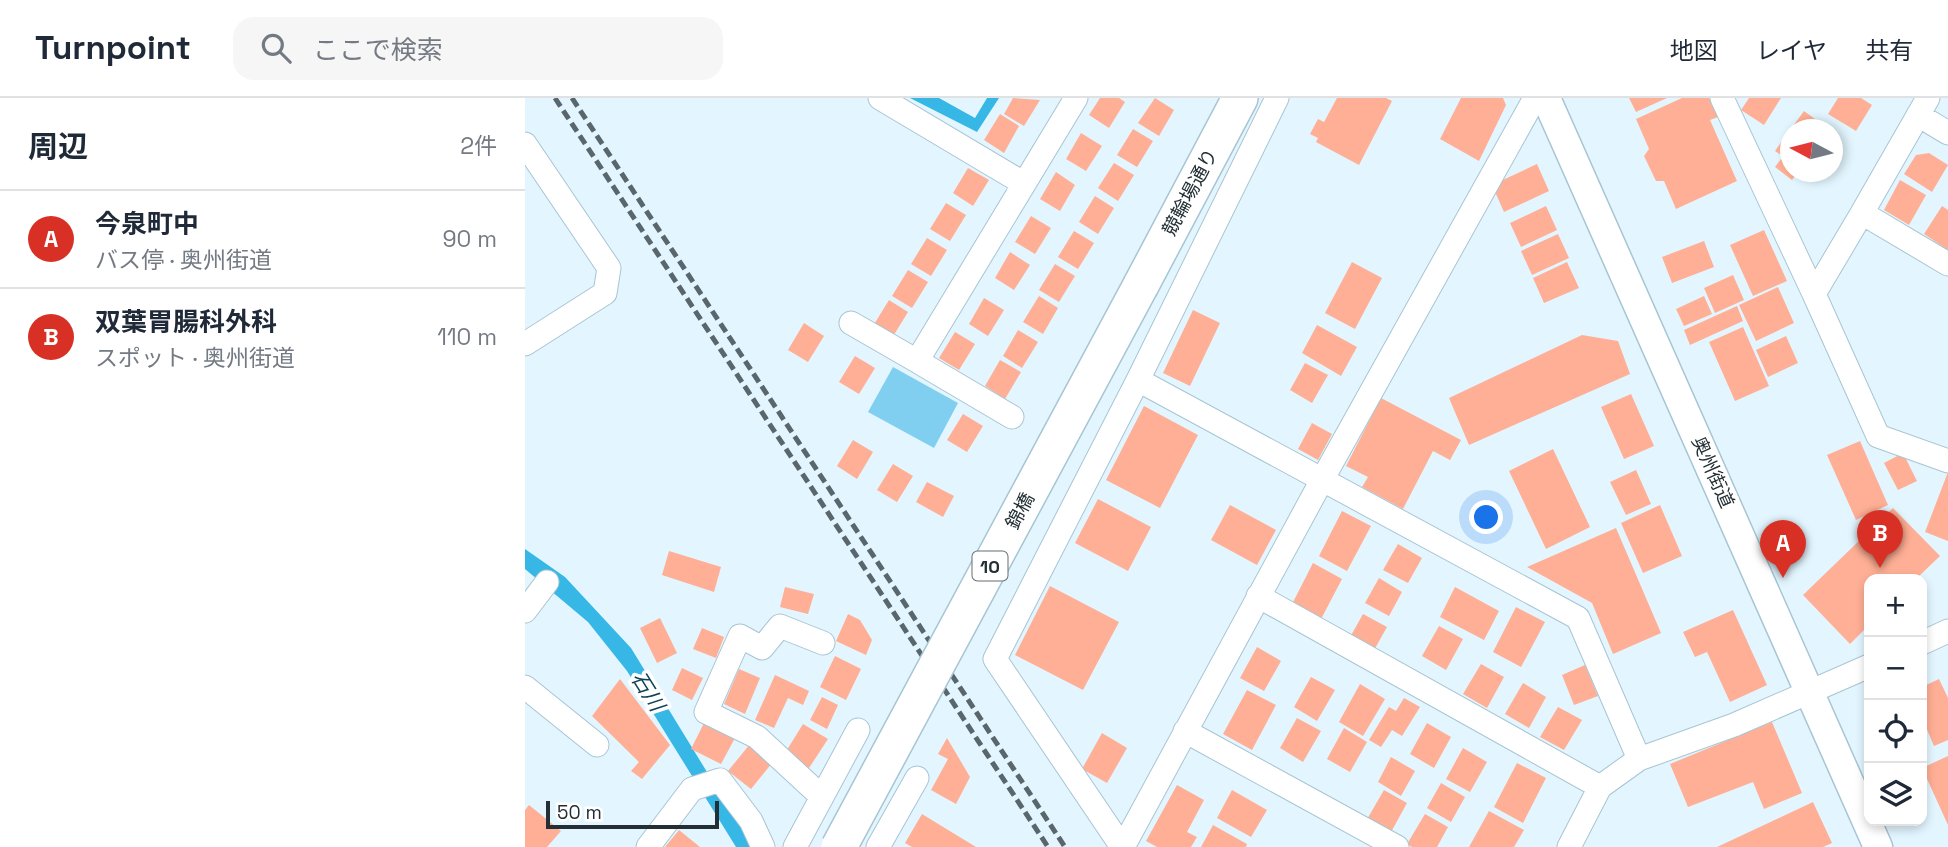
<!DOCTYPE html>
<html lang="ja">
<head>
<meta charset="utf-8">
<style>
	:root { --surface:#fff; --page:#f6f6f7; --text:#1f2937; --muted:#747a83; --line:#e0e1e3; --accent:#d93025 }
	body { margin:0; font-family:"Space Grotesk","Noto Sans JP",sans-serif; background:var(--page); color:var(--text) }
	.controls { position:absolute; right:21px; bottom:21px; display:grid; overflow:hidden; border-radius:14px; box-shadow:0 4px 10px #0003 }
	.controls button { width:63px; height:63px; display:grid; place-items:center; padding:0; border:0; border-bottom:2px solid var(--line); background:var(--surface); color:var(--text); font:35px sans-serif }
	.compass { position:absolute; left:1255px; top:21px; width:63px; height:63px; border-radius:50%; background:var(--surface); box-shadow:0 4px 10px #0003; rotate:277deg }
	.scale { position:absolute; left:21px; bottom:18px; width:173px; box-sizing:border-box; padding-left:7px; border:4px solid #232f34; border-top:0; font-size:19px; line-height:24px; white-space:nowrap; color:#232f34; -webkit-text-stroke:5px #fff; paint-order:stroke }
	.you { position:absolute; left:962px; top:420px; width:24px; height:24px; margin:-18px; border:5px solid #fff; border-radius:50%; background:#1a73e8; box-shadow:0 0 0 10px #1a73e833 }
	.badge { display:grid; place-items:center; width:46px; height:46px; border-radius:50%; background:var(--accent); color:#fff; font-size:23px; font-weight:700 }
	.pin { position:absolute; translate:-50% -58px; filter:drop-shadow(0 2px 4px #0008) }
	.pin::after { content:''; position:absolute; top:37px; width:24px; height:21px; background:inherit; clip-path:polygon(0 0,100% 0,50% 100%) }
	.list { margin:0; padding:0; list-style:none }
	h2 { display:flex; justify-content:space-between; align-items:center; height:91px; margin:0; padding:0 28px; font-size:30px }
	h2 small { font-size:23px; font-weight:400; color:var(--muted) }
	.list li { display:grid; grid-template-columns:46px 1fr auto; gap:21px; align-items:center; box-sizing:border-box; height:98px; padding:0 28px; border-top:2px solid var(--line) }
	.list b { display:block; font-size:26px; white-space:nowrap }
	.list p { margin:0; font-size:23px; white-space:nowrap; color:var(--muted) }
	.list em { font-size:23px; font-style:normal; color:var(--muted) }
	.icon { flex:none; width:38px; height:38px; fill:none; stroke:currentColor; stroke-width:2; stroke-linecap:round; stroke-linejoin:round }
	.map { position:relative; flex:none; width:1423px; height:749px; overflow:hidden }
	header { display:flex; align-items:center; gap:42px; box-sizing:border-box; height:98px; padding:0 35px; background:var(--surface); border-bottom:2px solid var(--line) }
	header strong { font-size:33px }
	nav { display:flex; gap:38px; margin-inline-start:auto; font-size:24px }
	.search { width:490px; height:63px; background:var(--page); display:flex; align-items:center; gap:18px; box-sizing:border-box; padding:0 24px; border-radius:21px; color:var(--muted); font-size:26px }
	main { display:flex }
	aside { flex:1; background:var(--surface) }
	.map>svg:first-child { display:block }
	.green { fill:#80cff0 }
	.water { fill:#37b7e6 }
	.building { fill:#ffaf95 }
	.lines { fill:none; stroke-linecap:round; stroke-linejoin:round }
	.minor-casing { stroke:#a7c5d2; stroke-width:25 }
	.tertiary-casing { stroke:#a7c5d2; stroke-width:31 }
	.primary-casing { stroke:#a7c5d2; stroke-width:38 }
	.minor { stroke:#fff; stroke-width:23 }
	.tertiary { stroke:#fff; stroke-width:28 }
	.primary { stroke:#fff; stroke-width:35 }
	.rail { stroke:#59676d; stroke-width:5; stroke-dasharray:10 5; stroke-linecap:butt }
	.primary-bridge-casing { stroke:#a7c5d2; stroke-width:38; stroke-linecap:butt }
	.primary-bridge { stroke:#fff; stroke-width:35 }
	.labels { text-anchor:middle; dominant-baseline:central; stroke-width:7; stroke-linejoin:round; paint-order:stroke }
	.shield { fill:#fff; stroke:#656d71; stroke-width:2 }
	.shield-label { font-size:18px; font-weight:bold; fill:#232f34 }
	.street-label { font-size:19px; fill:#232f34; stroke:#fff }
	.water-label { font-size:21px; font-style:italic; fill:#0e4357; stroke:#fff }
</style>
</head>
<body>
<header>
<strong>Turnpoint</strong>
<div class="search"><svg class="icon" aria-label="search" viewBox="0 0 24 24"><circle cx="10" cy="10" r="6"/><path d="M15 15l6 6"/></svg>ここで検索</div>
<nav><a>地図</a><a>レイヤ</a><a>共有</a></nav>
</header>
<main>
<aside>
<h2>周辺<small>2件</small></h2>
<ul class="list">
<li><span class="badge">A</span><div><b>今泉町中</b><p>バス停 · 奥州街道</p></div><em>90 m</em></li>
<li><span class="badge">B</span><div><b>双葉胃腸科外科</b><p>スポット · 奥州街道</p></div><em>110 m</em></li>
</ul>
</aside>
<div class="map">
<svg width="1423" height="749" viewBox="0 0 1423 749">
	<rect width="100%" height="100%" fill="#e3f6ff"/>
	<path class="green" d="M368 269 433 305 409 350 343 314Z"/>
	<path class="water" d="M385 0H414L450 20 462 0H474L452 34Z
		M0 451 40 479 106 550 228 749H211L102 573 63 524 0 471Z"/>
	<path class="building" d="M488 0 515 2 499 28 479 16Z
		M575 0H594L600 4 584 30 564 17Z
		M630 0 649 12 634 38 613 25Z
		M812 0H861L867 3 834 67 791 44 793 40 785 36 793 21 799 24Z
		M936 0H978L981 7 954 63 915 41Z
		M1104 0H1142L1111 14Z
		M1157 0H1184L1193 19 1185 22 1212 83 1151 111 1139 83H1131L1119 58 1124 51 1111 21Z
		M1224 0H1256L1239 27 1216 12Z
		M1313 0H1336L1347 7 1331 33 1303 16Z
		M1279 13 1305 32H1266V74H1273L1267 82 1250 69 1258 58 1250 53Z
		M475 16 494 28 479 55 459 42Z
		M608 31 628 43 612 69 592 57Z
		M556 35 577 48 561 73 541 61Z
		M1404 55 1423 67 1407 94 1379 76 1391 57Z
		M589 65 609 77 593 103 573 90Z
		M1012 66 1024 93 979 114 967 87Z
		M443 70 464 82 448 108 428 95Z
		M531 74 550 87 535 113 515 101Z
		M1375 82 1401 97 1384 127 1359 112Z
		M570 98 589 110 573 136 554 124Z
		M421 105 441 117 425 143 405 131Z
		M1021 108 1032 132 996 149 985 125Z
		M1417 108 1423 112V152L1399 136Z
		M506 118 526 130 510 156 490 144Z
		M1239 132 1262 183 1228 198 1205 147Z
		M549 133 569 145 553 171 533 159Z
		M1033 136 1044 160 1007 177 996 153Z
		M402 140 422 152 406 178 386 166Z
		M1179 143 1189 169 1147 185 1137 159Z
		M485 154 505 167 489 192 470 180Z
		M827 164 857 180 830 231 800 215Z
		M1042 164 1054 190 1019 205 1008 180Z
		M530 166 550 178 534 204 514 192Z
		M383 172 403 184 387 210 367 198Z
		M1208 177 1219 202 1190 215 1179 190Z
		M1253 189 1269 225 1231 243 1214 207Z
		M514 198 533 210 518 236 498 224Z
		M1179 198 1187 216 1159 228 1151 211Z
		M459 200 479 212 463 238 444 226Z
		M364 202 383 214 367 240 348 228Z
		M1212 208 1218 223 1165 247 1159 232Z
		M668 212 695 225 665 288 638 275Z
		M279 225 299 238 283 264 263 252Z
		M792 227 832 249 816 278 777 255Z
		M1218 229 1244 288 1210 303 1184 244Z
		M493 232 513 244 497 270 478 258Z
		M430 234 450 246 434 272 414 260Z
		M1057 237 1093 243 1105 276 944 347 924 300Z
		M1261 238 1273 265 1243 279 1231 252Z
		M330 258 350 270 334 296 314 284Z
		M475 262 496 274 480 301 460 288Z
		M780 265 803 277 787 305 765 292Z
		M1106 296 1129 348 1099 361 1076 309Z
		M856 300 936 342 925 362 908 353 878 411 837 389 843 379 821 368Z
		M619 308 673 337 635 410 581 382Z
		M438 316 458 328 442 354 422 342Z
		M787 325 807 336 793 362 773 351Z
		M328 342 348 354 332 381 312 368Z
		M1335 343 1363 407 1331 422 1302 357Z
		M1028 351 1065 429 1021 451 984 373Z
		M1378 355 1392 383 1373 392 1359 365Z
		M368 366 388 378 372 404 352 392Z
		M1111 372 1126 406 1101 417 1085 384Z
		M1423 374V443L1400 434Z
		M402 384 429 398 418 419 391 404Z
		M573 401 626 429 603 473 550 445Z
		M705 407 751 432 732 467 686 442Z
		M1135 407 1157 458 1118 475 1096 425Z
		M1368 410 1415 458 1391 481H1344V527L1325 546 1278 497Z
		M817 413 846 428 822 473 794 458Z
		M1091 430 1136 535 1088 556 1067 505 1002 469Z
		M873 446 897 460 883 485 858 472Z
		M144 453 196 469 189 494 137 477Z
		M788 465 817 481 794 525 765 510Z
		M854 480 877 494 864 518 840 505Z
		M525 488 594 524 558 592 490 557Z
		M260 489 289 496 283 516 255 509Z
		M930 489 974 513 959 542 915 519Z
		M991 509 1020 524 996 569 968 554Z
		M1208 512 1242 587 1205 604 1182 554 1170 559 1158 534Z
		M323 516 335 522 347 542 341 557 311 543Z
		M838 516 862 529 848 554 824 541Z
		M135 520 152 555 132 565 115 530Z
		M914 528 938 541 921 572 897 558Z
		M177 530 199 539 191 560 168 551Z
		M732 549 756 563 739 593 715 580Z
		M310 558 336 571 321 602 295 589Z
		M956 566 979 579 962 610 938 596Z
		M1060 567 1073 598 1049 607 1037 577Z
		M157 570 178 580 167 602 147 592Z
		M214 571 235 580 220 616 199 606Z
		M250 577 284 593 278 607 263 600 249 630 230 622Z
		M786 579 810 592 792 623 769 609Z
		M95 581 145 647 117 681 106 673 114 664 67 618Z
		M1414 581 1423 600V642L1409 648 1397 620V589Z
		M998 585 1021 599 1004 630 980 616Z
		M835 586 860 601 838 638 814 624Z
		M722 592 751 607 727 652 698 636Z
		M297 599 313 607 302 631 285 622Z
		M879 600 895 609 877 638 867 632 856 649 844 642 864 609 871 613Z
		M1033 609 1057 622 1039 652 1015 639Z
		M772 620 796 633 778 664 755 650Z
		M1247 624 1277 695 1239 711 1228 684 1163 709 1145 666Z
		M179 625 210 640 196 666 166 651Z
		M902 625 926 639 909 670 885 656Z
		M278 626 303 641 284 670 260 655Z
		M819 630 842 644 825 674 802 661Z
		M577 635 602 650 582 685 557 671Z
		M422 640 445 679 431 706 406 692 423 661 413 656Z
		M225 646 247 665 226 691 203 673Z
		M938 650 962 664 945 694 921 681Z
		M1423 658V727L1397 670Z
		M866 659 890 673 876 698 853 684Z
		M992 665 1021 680 998 725 969 709Z
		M916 685 940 699 926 724 902 710Z
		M652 687 679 702 662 734 672 739 666 749H632L621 743Z
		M707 692 742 712 726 739 692 720Z
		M859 692 882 705 865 736 841 723Z
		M1288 704 1307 745 1298 749H1192Z
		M4 707 36 733 22 749H0V712Z
		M964 713 999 732 989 749H944Z
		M397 716 451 749H387L380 745Z
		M900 716 923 729 912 749H887L882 746Z
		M688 727 722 746 721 749H676Z
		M154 732 175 749H140Z"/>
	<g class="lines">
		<g class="minor-casing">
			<path id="minor" d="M355 0 498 85
				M1197 0 1289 196
				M1403 0 1337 115 1423 166
				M1393 17 1423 35
				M0 46 84 170 80 195 0 246
				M1337 115 1289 196 1353 338 1423 363
				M326 225 392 263
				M613 282 1053 520 1114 661
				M487 319 392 263 551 0
				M733 498 1075 689
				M0 513 22 484
				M1397 545 1423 533
				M0 589 72 647
				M660 633 872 749
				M297 699 232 639 181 614 215 538 237 550 255 528 298 545
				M123 749 167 691 195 682 226 723 238 749
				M270 749 333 632
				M353 749 392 680
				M597 749 470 561 613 282 752 0
				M598 749 797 382 1010 0
				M1044 749 1075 689 1114 661 1209 627 1344 568"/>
		</g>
		<g class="tertiary-casing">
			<path id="tertiary" d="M1021 0 1353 749"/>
		</g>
		<g class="primary-casing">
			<path id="primary" d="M616 187 715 0"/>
		</g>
		<use href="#minor" class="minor"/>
		<use href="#tertiary" class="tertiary"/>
		<use href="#primary" class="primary"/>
		<path class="rail" d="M30 0 523 749
			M47 0 540 749"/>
		<g class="primary-bridge-casing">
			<path id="primary-bridge" d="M314 749 616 187"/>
		</g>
		<use href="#primary-bridge" class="primary-bridge"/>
	</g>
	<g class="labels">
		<rect class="shield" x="447.5" y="453.5" width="35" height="29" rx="5"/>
		<g class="shield-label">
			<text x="465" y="468">10</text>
		</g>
		<g class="street-label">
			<text transform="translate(665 94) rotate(-62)">競輪場通り</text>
			<text transform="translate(1188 374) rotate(66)">奥州街道</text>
			<text transform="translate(495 413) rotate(-62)">錦橋</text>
		</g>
		<g class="water-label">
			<text transform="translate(123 593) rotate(58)">石川</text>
		</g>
	</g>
</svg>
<div class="controls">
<button>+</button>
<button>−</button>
<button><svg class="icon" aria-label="locate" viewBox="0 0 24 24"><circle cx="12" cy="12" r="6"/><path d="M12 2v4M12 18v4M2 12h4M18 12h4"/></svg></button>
<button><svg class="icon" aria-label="layers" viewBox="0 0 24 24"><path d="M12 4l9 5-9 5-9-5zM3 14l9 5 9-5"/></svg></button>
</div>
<svg class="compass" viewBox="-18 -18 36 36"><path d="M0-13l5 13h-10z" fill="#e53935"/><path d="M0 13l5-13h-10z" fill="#747a83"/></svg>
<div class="scale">50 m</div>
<div class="you"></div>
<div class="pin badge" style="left:1258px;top:480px">A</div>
<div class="pin badge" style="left:1355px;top:470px">B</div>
</div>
</main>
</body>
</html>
